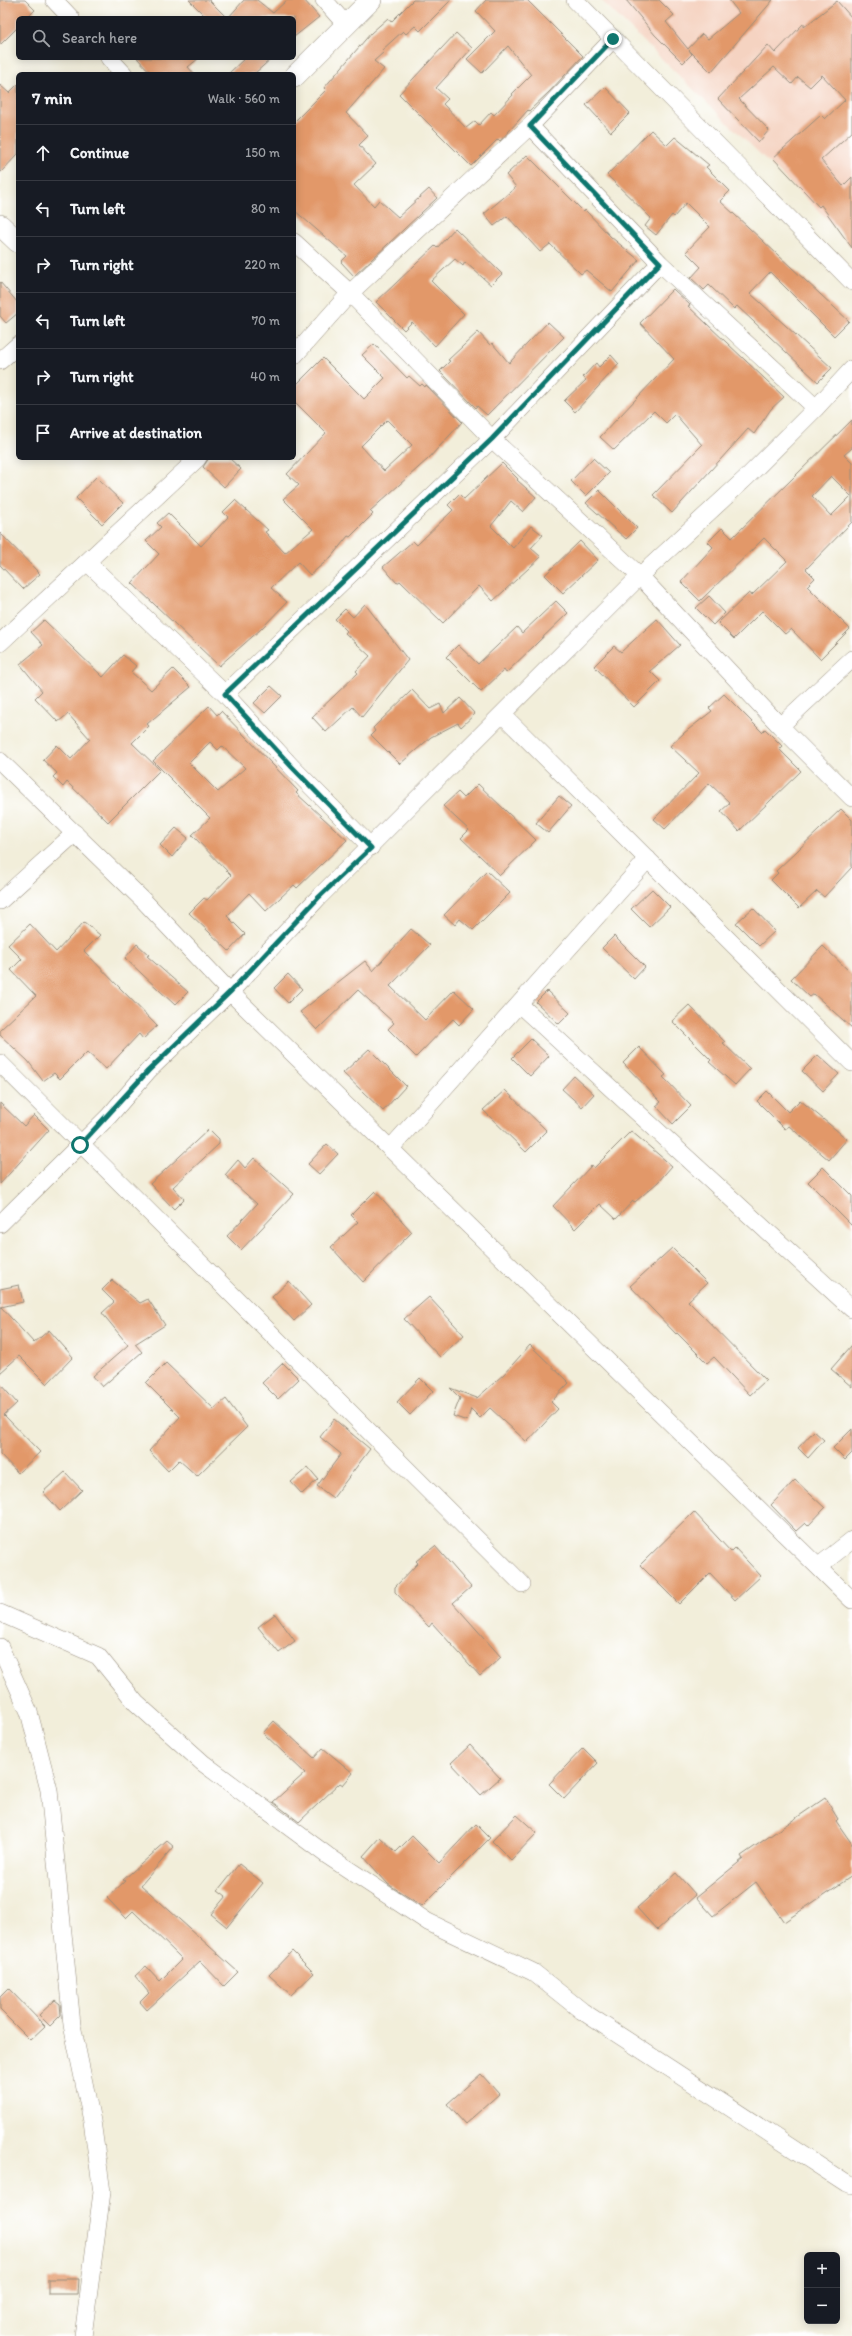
<!DOCTYPE html>
<html lang="en">
<head>
<meta charset="utf-8">
<style>
	:root { --surface:#171b24; --page:#242831; --text:#f1f3f6; --muted:#9ea1a6; --line:#363941 }
	body { margin:0; font-family:Itim,sans-serif; background:var(--page); color:var(--text) }
	.controls { position:absolute; right:12px; bottom:12px; display:grid; overflow:hidden; border-radius:6px; box-shadow:0 2px 10px #0003 }
	.controls button { width:36px; height:36px; display:grid; place-items:center; padding:0; border:0; border-bottom:1px solid var(--line); background:var(--surface); color:var(--text); font:20px sans-serif }
	.stop { position:absolute; width:12px; height:12px; margin:-9px; border:3px solid #0f766e; border-radius:50%; background:#fff }
	.stop.end { background:#0f766e; border-color:#fff; box-shadow:0 1px 4px #0008 }
	.list { margin:0; padding:0; list-style:none }
	h2 { display:flex; justify-content:space-between; align-items:center; height:52px; margin:0; padding:0 16px; font-size:17px }
	h2 small { font-size:13px; font-weight:400; color:var(--muted) }
	.list li { display:grid; grid-template-columns:26px 1fr auto; gap:12px; align-items:center; box-sizing:border-box; height:56px; padding:0 16px; border-top:1px solid var(--line) }
	.list b { display:block; font-size:15px; white-space:nowrap }
	.list em { font-size:13px; font-style:normal; color:var(--muted) }
	.icon { flex:none; width:22px; height:22px; fill:none; stroke:currentColor; stroke-width:2; stroke-linecap:round; stroke-linejoin:round }
	.map { position:relative; flex:none; width:852px; height:2336px; overflow:hidden }
	.search { position:absolute; background:var(--surface); box-shadow:0 2px 10px #0003; left:16px; top:16px; width:280px; height:44px; display:flex; align-items:center; gap:10px; box-sizing:border-box; padding:0 14px; border-radius:6px; color:var(--muted); font-size:15px }
	.panel { position:absolute; background:var(--surface); box-shadow:0 2px 10px #0003; left:16px; top:72px; width:280px; height:388px; border-radius:6px }
	.map>svg:first-child { display:block }
	.built { fill:#f5d3c1 }
	.building { fill:#e29869; fill-rule:evenodd }
	.lines { fill:none; stroke-linecap:round; stroke-linejoin:round }
	.minor-casing { stroke:#968c7c; stroke-width:18 }
	.tertiary-casing { stroke:#968c7c; stroke-width:22 }
	.minor { stroke:#fff; stroke-width:17 }
	.tertiary { stroke:#fff; stroke-width:21 }
	.route { stroke:#0f766e; stroke-width:5 }
</style>
</head>
<body>
<div class="map">
<svg width="852" height="2336" viewBox="0 0 852 2336">
	<rect width="100%" height="100%" fill="#fff"/>
	<filter id="ink" filterUnits="userSpaceOnUse"><feTurbulence type="fractalNoise" baseFrequency=".025" numOctaves="2"/><feDisplacementMap in="SourceGraphic" scale="8" xChannelSelector="R" yChannelSelector="G"/><feConvolveMatrix kernelMatrix="1 2 1 2 8 2 1 2 1" color-interpolation-filters="sRGB"/></filter>
	<filter id="wash" filterUnits="userSpaceOnUse"><feTurbulence type="fractalNoise" baseFrequency=".012" numOctaves="4" result="noise"/><feDisplacementMap in="SourceGraphic" scale="16" xChannelSelector="R" yChannelSelector="G"/><feGaussianBlur stdDeviation="0.9" result="paint"/><feColorMatrix in="noise" values="0 0 0 0 0 0 0 0 0 0 0 0 0 0 0 0 0 1.4 0 .05"/><feComposite in="paint" operator="in"/></filter>
	<g filter="url(#wash)">
		<rect width="100%" height="100%" fill="#f2eeda"/>
		<path class="built" d="M601 0H852V243Z"/>
		<g id="blocks">
			<path class="building" d="M0 0H25L35 10 27 18H18V27L0 45Z
				M189 0H209L227 18H207Z
				M244 0H257L273 13 287 0H304L319 17 294 37V18H228Z
				M413 0H451L420 31 415 26 406 34 403 31 382 50 384 52 374 61 384 69 346 113 368 136 359 145 376 164 354 185 374 206 379 200 398 217 429 189 437 198 354 276 341 262 347 256 294 210V122L326 90 324 88 371 33 388 18 391 22Z
				M486 0H527L583 56 549 92 529 111 528 110 500 141 498 139 471 166 399 94 456 33 472 48 436 88 448 99 443 104 466 128 475 121 479 125 491 112 494 115 513 95 512 94 531 75 508 46 482 73 467 59 495 31 476 11Z
				M626 0H659L674 15 666 22 688 49 702 34 708 39 739 13 729 0H773L711 72 689 50 692 54 683 63 655 35Z
				M837 1 852 18V132L821 160 843 186 852 177V248L821 205 819 207 773 158 821 115 825 119 845 100 822 75 810 87 798 77 792 84 774 67 739 99 769 130 759 142 718 99 768 45 775 53 804 23V27Z
				M137 58H199L188 67 194 74H152Z
				M245 58H272L254 74H228Z
				M18 84V154L0 173V85L9 93Z
				M605 87 630 113 611 132 586 105Z
				M651 130 667 145 675 137 709 165 706 167 730 191 720 201 849 321 834 336 770 272 750 293 832 368 818 382 737 306 734 309 709 285 704 290 691 278 701 267 686 252 710 227 686 203 674 217 672 215 656 235 645 226 651 218 607 175Z
				M527 155 584 212 585 210 611 237 639 260 612 292 586 270 581 274 550 244 540 252 507 216 494 226 484 214 516 187 506 175Z
				M455 228 502 274 491 285 465 262 463 266 455 259 431 281 464 314 435 346 412 322 404 330 376 302 435 246 437 248Z
				M0 282 18 303V313L6 323 0 316Z
				M673 289 690 305 688 306 784 397 771 409 754 434 748 429 672 513 653 495 702 445 675 414 666 423 654 411 614 450 600 437 674 359 640 323Z
				M548 322 564 337 487 415 477 406 476 408 440 371 450 361 448 360 478 332 490 345 492 343 509 363Z
				M374 344 407 378 409 376 420 386 422 384 425 387 426 385 462 422 428 459 370 511 373 514 350 537 348 536 331 557 310 575 298 562 271 588 287 602 261 629 219 666 132 583 159 554 146 541 161 527 157 523 168 513 201 546 228 517 223 512 235 500 268 530 265 532 285 553 313 529 283 499 299 485 287 474 326 433 294 401V387L323 358 364 399 385 378 362 355ZM387 420 412 445 384 471 361 446Z
				M611 355 619 364 575 412 564 401 586 380 583 377 596 363 599 367Z
				M852 420V448L844 455 852 463V522L806 569 815 578 807 586 850 629 820 659 791 629 785 634 762 611 734 639 718 623 749 593 752 595 787 561 764 538 700 601 681 582 713 547 708 542 722 528 732 538ZM831 476 851 496 831 516 812 496Z
				M209 458H229L241 469 224 487 203 467Z
				M593 458 609 473 586 496 571 481Z
				M502 463 518 479 517 480 536 497 523 512 511 501 491 526 513 548 531 526 543 535 531 548 541 557 493 601 479 586 443 623 400 581 397 583 383 567 413 541 417 545 453 510 448 505 459 494 464 499Z
				M96 477 123 503 102 524 76 498Z
				M599 490 637 528 626 539 586 503Z
				M0 533 40 574 23 589 0 565Z
				M580 541 598 560 563 593 545 575Z
				M709 596 725 613 713 625 696 608Z
				M556 601 568 613 506 673 504 670 481 692 446 657 458 645 478 664 517 627 522 633Z
				M365 604 408 660 362 717 353 707 326 732 312 717 358 673 356 671 370 656 345 633 347 631 335 619 345 609 353 617Z
				M657 619 680 645 650 671 660 681 634 707 594 666 614 646 621 652Z
				M44 620 103 677 123 655 136 666 131 672 151 690 173 669 191 687 147 724 149 726 132 743 160 770 108 822 67 782 63 787 53 777 57 773 43 760 57 745 71 759 90 739 68 714 58 722 35 698 42 691 20 664 43 645 31 632Z
				M271 686 282 696 265 713 254 703Z
				M412 690 430 709 440 704 444 713 460 698 475 714 461 727 458 723 431 737 400 764 371 735 375 731 373 728Z
				M724 694 762 732 765 729 782 746 779 749 801 771 739 831 721 811 730 803 709 783 665 829 654 819 699 773 670 746 684 733 712 711 709 708Z
				M209 706 217 715 221 711 298 791 296 793 347 840 297 888 294 885 266 911 249 893 227 916 245 934 229 951 189 913 204 898 207 900 231 875 192 835 210 818 153 761ZM210 742 218 750 222 746 245 768 218 792 189 763Z
				M478 784 536 840 500 875 461 838 469 830 443 806 458 792 464 798Z
				M559 796 571 806 548 833 536 823Z
				M841 809 852 820V867L824 897 817 891 799 908 771 880 778 873 776 871Z
				M176 828 188 838 172 857 160 845Z
				M487 871 510 893 473 930 460 919 455 925 444 915Z
				M652 889 670 907 649 927 631 909Z
				M753 908 775 931 759 946 736 923Z
				M84 922 100 935 84 951 157 1026 143 1039 139 1034 106 1069 87 1052 60 1079 54 1073 43 1081 28 1061 0 1035V1030L36 996 11 970 22 959 8 945 30 924 56 952Z
				M411 929 430 945 390 986 425 1020 454 990 474 1009 459 1025 453 1019 416 1057 388 1029 394 1023 358 990 317 1030 300 1012 365 961 373 971Z
				M614 936 645 967 634 979 602 948Z
				M137 944 149 955 147 956 188 992 175 1005 125 958Z
				M823 946 852 974V1028L814 994 810 997 791 979Z
				M288 974 302 989 288 1003 274 988Z
				M547 991 570 1013 559 1024 536 1002Z
				M689 1005 725 1042 723 1043 750 1069 735 1085 709 1062 711 1060 672 1021Z
				M531 1039 549 1056 530 1076 512 1058Z
				M639 1047 666 1075 663 1077 691 1106 673 1124 656 1106 661 1102 623 1063Z
				M369 1049 406 1086 383 1111 343 1073Z
				M818 1055 839 1074 823 1091 802 1071Z
				M574 1076 594 1094 582 1107 562 1089Z
				M505 1090 547 1131 526 1152 483 1110Z
				M767 1091 788 1112 800 1100 847 1139 829 1160 789 1126 785 1129 757 1101Z
				M0 1103 24 1126 34 1115 49 1130 0 1184Z
				M209 1129 219 1139V1144L173 1187 184 1199 174 1209 150 1184Z
				M631 1131 672 1166 658 1182 635 1202 633 1201 616 1219 600 1204 575 1229 553 1206 592 1165 594 1168Z
				M327 1144 338 1154 319 1174 308 1164Z
				M254 1158 294 1194 241 1250 227 1236 257 1204 225 1175 238 1160 245 1168Z
				M823 1167 852 1196V1226L808 1182Z
				M375 1191 412 1232 363 1282 331 1247 358 1222 351 1215Z
				M672 1248 707 1283 688 1301 766 1380 750 1395 714 1357 707 1363 677 1333 676 1334 630 1286Z
				M112 1280 140 1303 148 1299 165 1325 135 1344 142 1352 102 1387 93 1376 128 1345 102 1313 114 1302 102 1290Z
				M289 1281 311 1305 294 1321 272 1297Z
				M19 1285 23 1302 1 1307 34 1343 49 1330 73 1357 47 1384 19 1356 0 1373V1289Z
				M429 1297 464 1335 440 1357 404 1319Z
				M530 1345 569 1383 551 1402 558 1409 527 1442 490 1408 480 1418 471 1409 467 1421 453 1416 460 1398 450 1388 477 1398 504 1374Z
				M852 1345V1387L831 1369Z
				M166 1363 214 1409 226 1399 247 1427 197 1476 179 1460 168 1471 149 1451 180 1417 146 1383Z
				M283 1363 299 1379 278 1399 262 1383Z
				M420 1378 433 1391 410 1415 397 1402Z
				M0 1384 17 1403 4 1415 40 1452 18 1473 0 1454Z
				M334 1419 370 1449 333 1498 317 1486 341 1454 320 1437Z
				M852 1429V1453L845 1460 833 1448Z
				M814 1431 824 1440 808 1458 798 1448Z
				M308 1467 318 1479 302 1494 291 1482Z
				M65 1472 82 1490 60 1511 43 1492Z
				M795 1480 825 1508 808 1526 805 1523 796 1531 771 1505Z
				M694 1512 731 1552 735 1548 761 1576 735 1600 710 1573 679 1604 640 1565Z
				M435 1546 471 1587 453 1603 501 1657 480 1676 432 1623 429 1627 395 1592V1587L418 1563 416 1561Z
				M275 1614 295 1641 279 1653 258 1627Z
				M274 1721 314 1758 323 1748 353 1773 343 1785 340 1783 299 1822 273 1802 305 1773 263 1733Z
				M470 1745 500 1778 481 1795 451 1763Z
				M583 1748 598 1763 564 1799 549 1784Z
				M825 1798 838 1819 836 1821 852 1844V1876L784 1922 756 1882 713 1916 696 1897 743 1859 741 1856Z
				M517 1815 537 1833 511 1860 492 1841Z
				M476 1824 490 1838 422 1906 388 1884 363 1856 380 1837 396 1852 412 1836 439 1863Z
				M167 1841 174 1847 141 1885 238 1972 224 1986 200 1961 147 2010 140 2002 149 1993 135 1976 146 1966 160 1981 182 1959 133 1911 126 1918 107 1898 125 1881 123 1880Z
				M239 1864 263 1883 227 1927 211 1914 226 1896 218 1890Z
				M676 1873 696 1895 657 1930 637 1908Z
				M292 1951 314 1973 291 1995 269 1975Z
				M8 1988 45 2026 30 2040 0 2010V1996Z
				M55 2000 60 2004 61 2015 50 2026 39 2015Z
				M481 2074 499 2094 465 2124 447 2104Z
				M48 2279H79L78 2294H48Z"/>
		</g>
	</g>
	<g filter="url(#ink)">
		<use href="#blocks" fill-opacity="0" stroke="#968c7c" stroke-width="1"/>
		<g class="lines">
			<g class="minor-casing">
				<path id="minor" d="M54 0 71 18
					M324 0 346 25
					M575 0 852 282
					M109 58 124 74
					M530 126 660 263 816 408
					M294 242 350 293 492 439 640 576 780 726 852 798
					M294 356 350 293 530 126 613 39
					M0 361 18 345
					M87 562 225 694 292 767 371 847
					M0 643 198 458
					M225 694 492 439 660 263
					M503 715 852 1063
					M780 726 852 659
					M0 761 144 901 230 992 852 1600
					M0 901 75 833
					M519 1004 852 1309
					M0 1063 522 1584
					M390 1149 648 859
					M0 1224 109 1116 148 1071 230 992 318 898 640 576 747 477 816 408 852 369
					M819 1566 852 1540
					M0 1613 98 1656 136 1703 203 1763 328 1856 428 1922 533 1972 582 2011 847 2184 852 2186
					M0 1647 29 1712 49 1790 72 2025 92 2121 102 2192 83 2336"/>
			</g>
			<g class="tertiary-casing">
				<path id="tertiary" d="M294 77 371 0
					M0 225 18 242"/>
			</g>
			<use href="#minor" class="minor"/>
			<use href="#tertiary" class="tertiary"/>
		</g>
	</g>
	<g class="lines" filter="url(#ink)">
		<path class="route" d="M80 1145 148 1071 230 992 318 898 371 848 292 767 225 694 492 439 660 263 530 126 613 39"/>
	</g>
</svg>
<div class="controls">
<button>+</button>
<button>−</button>
</div>
<div class="stop" style="left:80px;top:1145px"></div>
<div class="stop end" style="left:613px;top:39px"></div>
<div class="search"><svg class="icon" aria-label="search" viewBox="0 0 24 24"><circle cx="10" cy="10" r="6"/><path d="M15 15l6 6"/></svg>Search here</div>
<section class="panel">
<h2>7 min<small>Walk · 560 m</small></h2>
<ul class="list">
<li><svg class="icon" aria-label="ahead" viewBox="0 0 24 24"><path d="M12 20V5M6 11l6-6 6 6"/></svg><div><b>Continue</b></div><em>150 m</em></li>
<li><svg class="icon" aria-label="left" viewBox="0 0 24 24"><path d="M17 20v-9H6M10 6l-5 5 5 5"/></svg><div><b>Turn left</b></div><em>80 m</em></li>
<li><svg class="icon" aria-label="right" viewBox="0 0 24 24"><path d="M7 20v-9h11M14 6l5 5-5 5"/></svg><div><b>Turn right</b></div><em>220 m</em></li>
<li><svg class="icon" aria-label="left" viewBox="0 0 24 24"><path d="M17 20v-9H6M10 6l-5 5 5 5"/></svg><div><b>Turn left</b></div><em>70 m</em></li>
<li><svg class="icon" aria-label="right" viewBox="0 0 24 24"><path d="M7 20v-9h11M14 6l5 5-5 5"/></svg><div><b>Turn right</b></div><em>40 m</em></li>
<li><svg class="icon" aria-label="arrive" viewBox="0 0 24 24"><path d="M6 21V4h12l-3 4 3 4H6"/></svg><div><b>Arrive at destination</b></div></li>
</ul>
</section>
</div>
</body>
</html>
